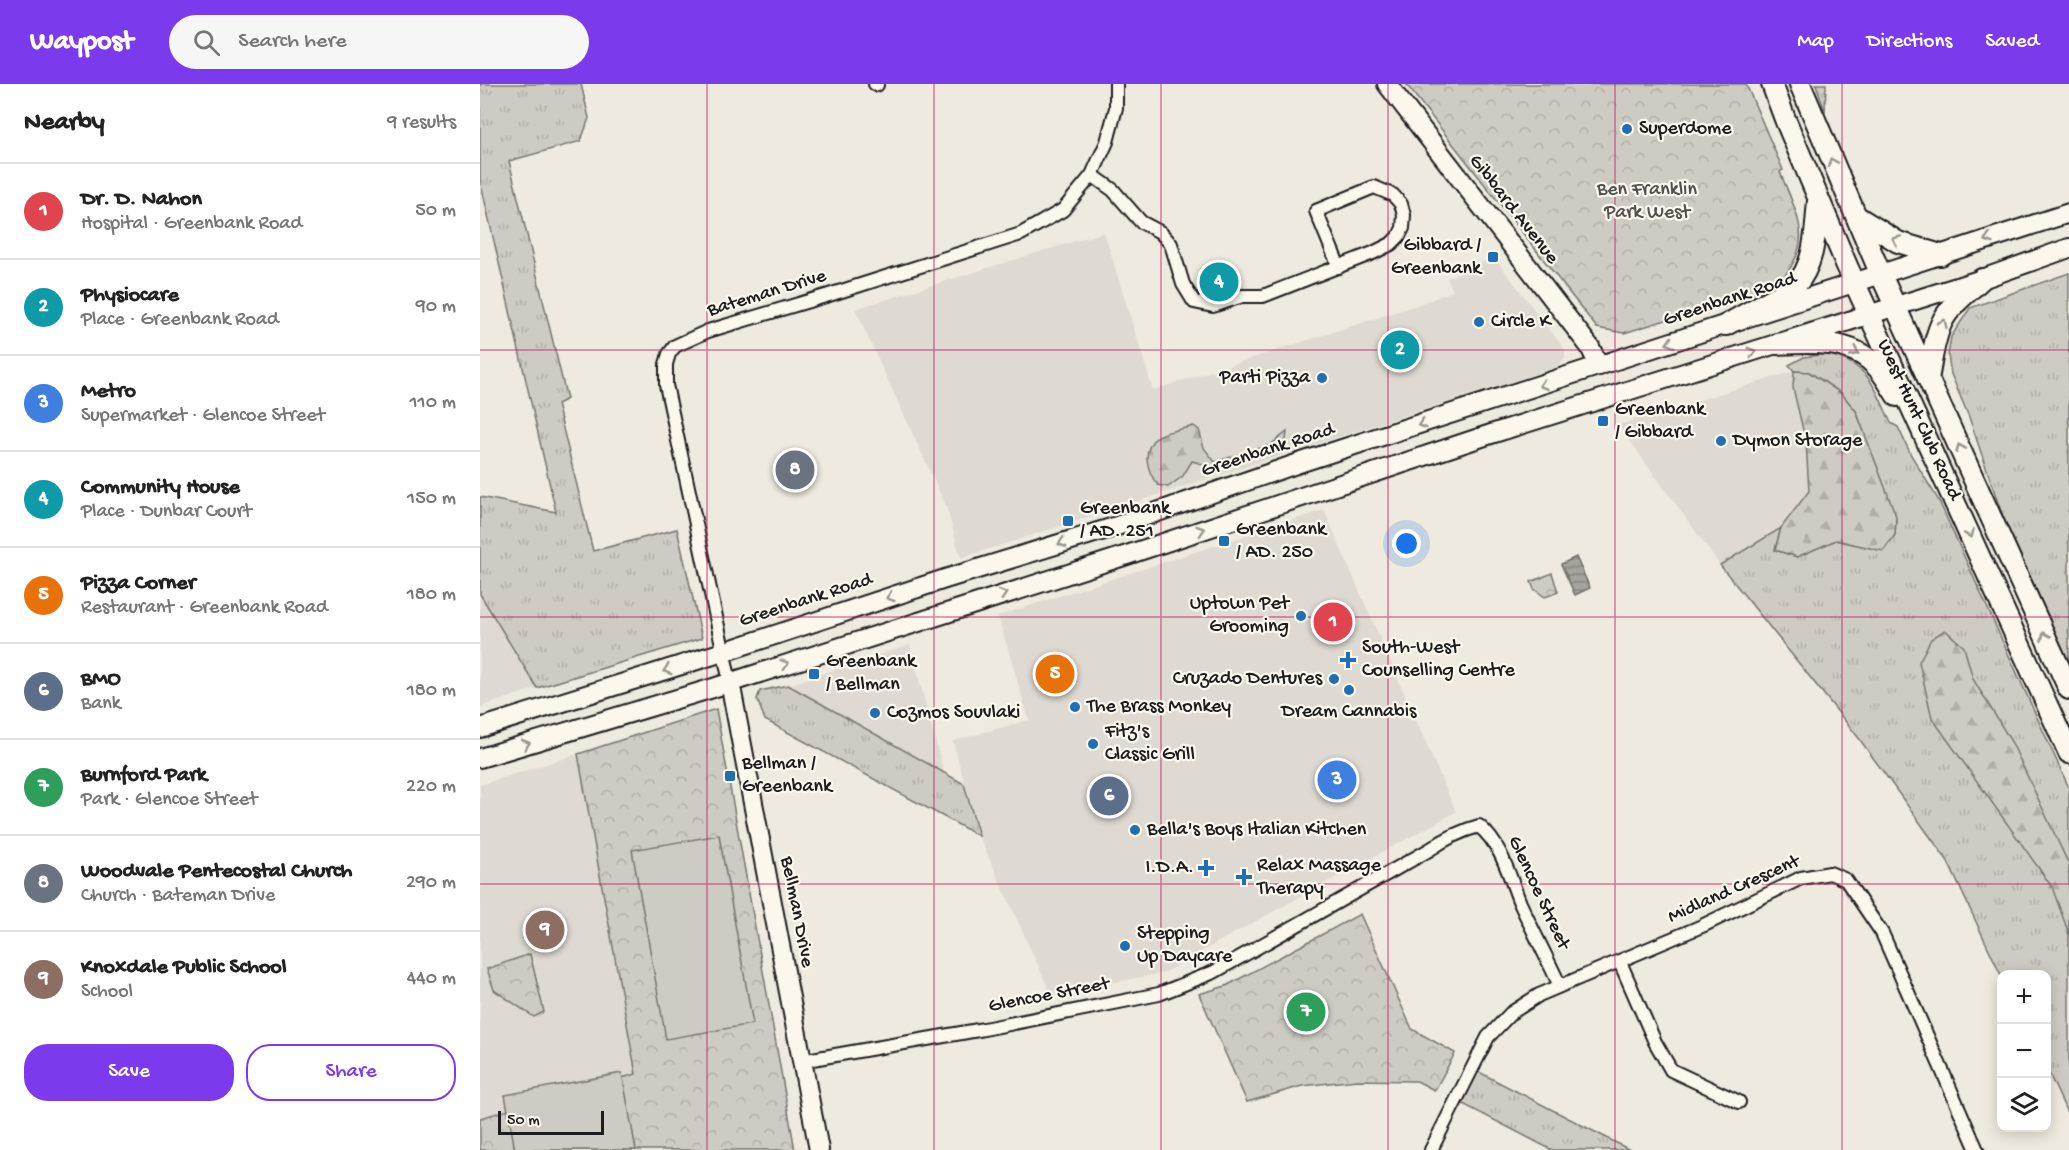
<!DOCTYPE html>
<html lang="en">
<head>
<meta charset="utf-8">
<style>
	:root { --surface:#fff; --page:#f6f6f6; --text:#222; --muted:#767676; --line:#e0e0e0; --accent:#7c3aed }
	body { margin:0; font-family:"Gochi Hand",sans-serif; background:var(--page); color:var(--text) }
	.controls { position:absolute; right:18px; bottom:18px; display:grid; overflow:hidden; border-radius:12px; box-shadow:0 3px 15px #0003 }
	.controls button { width:54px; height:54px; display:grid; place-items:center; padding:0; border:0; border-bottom:2px solid var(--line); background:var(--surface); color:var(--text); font:30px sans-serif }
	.scale { position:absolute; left:18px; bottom:15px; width:106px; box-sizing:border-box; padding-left:6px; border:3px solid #1c1c1c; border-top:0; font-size:16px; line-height:21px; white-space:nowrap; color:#1c1c1c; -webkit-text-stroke:4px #fbf7ec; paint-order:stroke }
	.you { position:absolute; left:927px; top:460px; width:21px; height:21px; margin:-15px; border:4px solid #fff; border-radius:50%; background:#1a73e8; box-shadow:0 0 0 9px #1a73e833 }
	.badge { display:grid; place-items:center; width:39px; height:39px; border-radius:50%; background:var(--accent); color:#fff; font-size:20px; font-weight:700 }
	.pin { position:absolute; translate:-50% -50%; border:3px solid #fff; box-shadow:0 2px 6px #0006 }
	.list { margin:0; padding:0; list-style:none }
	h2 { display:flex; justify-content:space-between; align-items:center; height:78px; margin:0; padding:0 24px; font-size:26px }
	h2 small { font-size:20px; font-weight:400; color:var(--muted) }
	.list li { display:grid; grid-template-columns:39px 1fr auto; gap:18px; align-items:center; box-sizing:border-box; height:96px; padding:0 24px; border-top:2px solid var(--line) }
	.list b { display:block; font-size:22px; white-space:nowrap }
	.list p { margin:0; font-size:20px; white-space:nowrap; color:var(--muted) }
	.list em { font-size:20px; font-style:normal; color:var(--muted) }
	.actions { display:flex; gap:12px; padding:18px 24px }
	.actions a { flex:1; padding:14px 0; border:2px solid var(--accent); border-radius:24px; text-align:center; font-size:21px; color:var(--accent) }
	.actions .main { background:var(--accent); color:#fff }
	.icon { flex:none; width:33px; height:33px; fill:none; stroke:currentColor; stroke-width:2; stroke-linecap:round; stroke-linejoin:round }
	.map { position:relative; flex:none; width:1589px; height:1066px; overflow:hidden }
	header { display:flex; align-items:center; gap:36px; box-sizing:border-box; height:84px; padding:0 30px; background:var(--accent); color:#fff }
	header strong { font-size:28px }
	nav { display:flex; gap:33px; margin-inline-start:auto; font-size:21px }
	.search { width:420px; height:54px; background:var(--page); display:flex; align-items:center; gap:15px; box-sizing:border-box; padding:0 21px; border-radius:33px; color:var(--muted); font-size:22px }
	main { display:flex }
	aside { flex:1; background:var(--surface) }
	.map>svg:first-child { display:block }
	.built { fill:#dedad1 }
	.grass { fill:url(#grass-tufts); stroke:#75746f; stroke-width:1.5 }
	.forest { fill:url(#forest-firs); stroke:#75746f; stroke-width:1.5 }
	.park { fill:url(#park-crowns); stroke:#75746f; stroke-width:1.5 }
	.garden { fill:#ceccc2; stroke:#75746f; stroke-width:1.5 }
	.water { fill:url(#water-rules); stroke:#6f6d69; stroke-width:1.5 }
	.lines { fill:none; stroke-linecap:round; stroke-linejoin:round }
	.street-casing { stroke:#1c1c1c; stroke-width:16 }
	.secondary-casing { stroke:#1c1c1c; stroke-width:22 }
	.primary-casing { stroke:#1c1c1c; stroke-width:24 }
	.street { stroke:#fbf7ec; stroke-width:12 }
	.secondary { stroke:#fbf7ec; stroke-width:18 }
	.primary { stroke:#fbf7ec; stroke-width:20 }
	.oneway { stroke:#97948e }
	.grid { fill:none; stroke:#c2185b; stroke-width:1.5; stroke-opacity:0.55 }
	.poi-dot { fill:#1f6fb2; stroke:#fbf7ec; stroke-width:2 }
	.labels { text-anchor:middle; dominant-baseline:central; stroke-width:4.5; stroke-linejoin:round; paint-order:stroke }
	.poi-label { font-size:20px; fill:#1c1c1c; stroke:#fbf7ec; text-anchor:start }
	.park-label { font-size:20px; fill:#51514e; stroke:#fbf7ec }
	.street-label { font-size:20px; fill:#1c1c1c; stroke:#fbf7ec }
</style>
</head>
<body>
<header>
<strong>Waypost</strong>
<div class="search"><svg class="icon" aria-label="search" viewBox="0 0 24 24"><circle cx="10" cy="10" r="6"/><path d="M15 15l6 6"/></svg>Search here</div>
<nav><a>Map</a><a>Directions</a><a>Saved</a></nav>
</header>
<main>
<aside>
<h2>Nearby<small>9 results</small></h2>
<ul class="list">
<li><span class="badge" style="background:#e0444e">1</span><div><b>Dr. D. Nahon</b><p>Hospital · Greenbank Road</p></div><em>50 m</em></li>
<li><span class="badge" style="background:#0f9aa8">2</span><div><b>Physiocare</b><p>Place · Greenbank Road</p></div><em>90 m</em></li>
<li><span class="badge" style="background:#3f7fe0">3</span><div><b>Metro</b><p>Supermarket · Glencoe Street</p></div><em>110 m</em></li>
<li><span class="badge" style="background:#0f9aa8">4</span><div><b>Community House</b><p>Place · Dunbar Court</p></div><em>150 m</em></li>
<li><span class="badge" style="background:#e8710a">5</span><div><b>Pizza Corner</b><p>Restaurant · Greenbank Road</p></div><em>180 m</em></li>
<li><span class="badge" style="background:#5c6f8a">6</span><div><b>BMO</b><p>Bank</p></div><em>180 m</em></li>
<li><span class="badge" style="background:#2e9e5b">7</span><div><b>Burnford Park</b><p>Park · Glencoe Street</p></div><em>220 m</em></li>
<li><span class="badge" style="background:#6b7280">8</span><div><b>Woodvale Pentecostal Church</b><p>Church · Bateman Drive</p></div><em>290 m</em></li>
<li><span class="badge" style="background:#8d6e63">9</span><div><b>Knoxdale Public School</b><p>School</p></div><em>440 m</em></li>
</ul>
<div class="actions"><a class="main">Save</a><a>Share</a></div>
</aside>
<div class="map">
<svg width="1589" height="1066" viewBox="0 0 1589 1066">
	<defs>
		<pattern id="grass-tufts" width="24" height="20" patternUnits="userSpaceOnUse" patternTransform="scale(1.5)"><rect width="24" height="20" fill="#ceccc2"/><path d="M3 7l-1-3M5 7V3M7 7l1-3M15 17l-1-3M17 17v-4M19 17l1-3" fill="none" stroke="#b0afa6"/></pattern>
		<pattern id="forest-firs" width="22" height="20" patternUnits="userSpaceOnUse" patternTransform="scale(1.5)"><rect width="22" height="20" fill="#ceccc2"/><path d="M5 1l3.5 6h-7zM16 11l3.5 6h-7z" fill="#b0afa6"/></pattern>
		<pattern id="park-crowns" width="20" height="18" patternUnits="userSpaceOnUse" patternTransform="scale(1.5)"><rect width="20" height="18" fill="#ceccc2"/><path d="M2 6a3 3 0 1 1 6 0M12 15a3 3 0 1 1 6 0" fill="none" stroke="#b0afa6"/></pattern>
		<pattern id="water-rules" width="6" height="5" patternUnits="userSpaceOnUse" patternTransform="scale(1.5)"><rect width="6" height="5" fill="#a6a39d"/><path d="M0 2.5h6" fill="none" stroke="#86847f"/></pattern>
	</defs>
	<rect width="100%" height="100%" fill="#eeeadf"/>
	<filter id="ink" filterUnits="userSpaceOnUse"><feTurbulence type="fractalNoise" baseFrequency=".0167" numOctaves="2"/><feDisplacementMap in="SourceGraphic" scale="12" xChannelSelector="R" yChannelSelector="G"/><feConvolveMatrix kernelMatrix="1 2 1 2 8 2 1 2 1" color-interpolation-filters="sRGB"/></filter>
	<g filter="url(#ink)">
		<path class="built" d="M624 148 673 306 937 221 973 207 967 194 1014 173 1085 266V275L1077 283 481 474 466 422 375 225Z
			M1314 287 1313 304 1326 358 1329 407 1301 444 1240 481 1138 341Z
			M844 426 976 728 756 848 684 889 571 910 499 752 473 657 549 636 518 532Z
			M0 511 57 604 0 623Z
			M430 561 464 689 308 601Z
			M98 670 156 990 0 1034V701Z"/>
		<path class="grass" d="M0 0H101L109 34 101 57 29 77 87 315 77 320 113 467 197 445 222 554 57 604 0 510V413L76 428 0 96Z
			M1336 0H1346L1345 28Z
			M1589 189V578L1524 436 1489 333 1471 290 1468 271 1471 253 1490 224Z
			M1347 270C1390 281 1394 302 1411 339L1418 343 1431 371 1459 417 1589 704V1033L1567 985 1566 890 1521 891 1467 776 1378 653 1240 481 1301 444 1295 466 1317 473 1356 456 1403 467 1415 451 1416 436 1376 327 1361 309 1329 288 1314 287 1309 281 1324 273Z
			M308 601 484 700 499 752 285 636 277 615 280 607Z
			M997 987 1150 1066H1072L981 1019Z"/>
		<path class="forest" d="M1314 287 1329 288 1361 309 1376 327 1416 432 1415 451 1403 467 1356 456 1317 473 1295 466 1301 444 1329 407 1326 358 1313 304Z
			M714 342 719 346 724 364 735 378 790 361 807 348 805 365C790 376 773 369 757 374 749 377 743 382 735 384L712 377 703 392 688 403 678 401C671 393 668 386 667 375 667 347 692 348 714 342Z
			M1465 546 1484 563 1493 595 1532 659 1589 781V850L1572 803 1452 634 1439 578 1451 555Z"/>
		<path class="park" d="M926 0H1266L1303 86 1300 88C1319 135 1336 160 1296 202L1144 249 1117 244Z
			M1072 489 1078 508 1065 513 1054 505 1051 498Z
			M236 625 315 1066H0V1034L156 990 98 670Z
			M880 830 932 945 975 969 956 1004 954 1006 937 997 877 996 822 1002 767 1018 719 910 746 902Z
			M50 870 64 928 54 933 14 906 7 885Z"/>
		<path class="garden" d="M239 751 273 940 186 955 152 766Z
			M142 989 156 1066H35L25 1011Z"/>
		<path class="water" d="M1096 473 1110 504 1095 511 1081 480Z"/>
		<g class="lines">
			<g class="street-casing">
				<path id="street" d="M395 0 397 1
					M612 91 633 106 661 138 680 148 691 160 703 200 714 218 733 222 762 212H783L893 169 911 160 919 152 923 144 924 131 921 120 913 111 894 103 836 127 859 183
					M250 598 186 301V280L189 270 195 262 228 247 349 211 541 150 583 126 612 91 627 58 636 24V0
					M1140 878 1175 958 1191 986 1259 1018
					M321 977 504 945 679 910 734 888 949 766C965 755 980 747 999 742 1022 761 1029 792 1040 819 1053 847 1067 874 1080 902
					M951 1066 1008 953 1031 929 1059 911 1222 842 1321 794 1350 789 1366 796 1402 849 1497 1066"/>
			</g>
			<g class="secondary-casing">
				<path id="secondary" d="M907 0 1110 263 1119 282
					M250 598 339 1066
					M0 644 243 568 465 495 634 443 822 378 1589 129
					M0 674 230 605 641 473 1011 350 1502 195 1589 164"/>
			</g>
			<g class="primary-casing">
				<path id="primary" d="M1292 0 1305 35 1367 182 1589 669
					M1320 0 1401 191 1589 605
					M1376 132 1418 158 1461 171
					M1246 241 1315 202C1336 179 1335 147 1338 117
					M1297 260C1331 258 1370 255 1395 281 1404 289 1410 302 1417 312
					M1448 295C1452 276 1454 253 1463 236 1472 220 1488 208 1502 195"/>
			</g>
			<use href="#street" class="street"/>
			<use href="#secondary" class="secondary"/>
			<use href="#primary" class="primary"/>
		</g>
		<defs><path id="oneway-chevron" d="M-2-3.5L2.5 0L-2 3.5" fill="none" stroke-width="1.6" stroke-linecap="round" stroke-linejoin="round" transform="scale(1.5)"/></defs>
		<g class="oneway">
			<use href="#oneway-chevron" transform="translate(1352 78) rotate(-113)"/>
			<use href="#oneway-chevron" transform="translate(1508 155) rotate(162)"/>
			<use href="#oneway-chevron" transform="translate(1416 156) rotate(-156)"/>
			<use href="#oneway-chevron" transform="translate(1463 239) rotate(-64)"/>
			<use href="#oneway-chevron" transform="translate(1190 259) rotate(162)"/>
			<use href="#oneway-chevron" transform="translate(1272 268) rotate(-17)"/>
			<use href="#oneway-chevron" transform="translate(1375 268) rotate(25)"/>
			<use href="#oneway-chevron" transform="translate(1063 301) rotate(161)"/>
			<use href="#oneway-chevron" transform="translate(942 340) rotate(162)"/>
			<use href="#oneway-chevron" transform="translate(1480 364) rotate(-114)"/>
			<use href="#oneway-chevron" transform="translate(721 446) rotate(-18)"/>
			<use href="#oneway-chevron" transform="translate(1490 450) rotate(66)"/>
			<use href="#oneway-chevron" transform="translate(582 459) rotate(163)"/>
			<use href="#oneway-chevron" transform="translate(523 510) rotate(-18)"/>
			<use href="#oneway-chevron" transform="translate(410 513) rotate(162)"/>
			<use href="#oneway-chevron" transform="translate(1565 552) rotate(-114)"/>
			<use href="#oneway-chevron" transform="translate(305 580) rotate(-18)"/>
			<use href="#oneway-chevron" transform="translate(187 586) rotate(163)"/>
			<use href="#oneway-chevron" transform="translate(46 660) rotate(-17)"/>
		</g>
	</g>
	<path class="grid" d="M227 0V1066M454 0V1066M681 0V1066M908 0V1066M1135 0V1066M1362 0V1066M0 266H1589M0 533H1589M0 800H1589"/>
	<g class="poi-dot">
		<circle cx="1147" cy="45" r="6"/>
		<rect x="1007" y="167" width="12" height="12" rx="3"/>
		<circle cx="999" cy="238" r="6"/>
		<circle cx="842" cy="294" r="6"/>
		<rect x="1117" y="331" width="12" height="12" rx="3"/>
		<circle cx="1241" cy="357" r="6"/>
		<rect x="582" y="431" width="12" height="12" rx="3"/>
		<rect x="738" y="451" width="12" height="12" rx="3"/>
		<circle cx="821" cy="532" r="6"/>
		<path d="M865 567h6v6h6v6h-6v6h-6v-6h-6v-6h6z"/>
		<rect x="328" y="584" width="12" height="12" rx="3"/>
		<circle cx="854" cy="595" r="6"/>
		<circle cx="869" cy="606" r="6"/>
		<circle cx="595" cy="623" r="6"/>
		<circle cx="395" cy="629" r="6"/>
		<circle cx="613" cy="660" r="6"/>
		<rect x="244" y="686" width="12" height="12" rx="3"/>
		<circle cx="655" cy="746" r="6"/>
		<path d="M723 775h6v6h6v6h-6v6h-6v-6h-6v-6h6z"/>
		<path d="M761 784h6v6h6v6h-6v6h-6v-6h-6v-6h6z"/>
		<circle cx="645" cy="862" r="6"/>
	</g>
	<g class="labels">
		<g class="poi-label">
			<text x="1159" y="45">Superdome</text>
			<text x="1001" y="162" text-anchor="end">Gibbard /<tspan x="1001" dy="23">Greenbank</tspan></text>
			<text x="1011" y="238">Circle K</text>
			<text x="830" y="294" text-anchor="end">Parti Pizza</text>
			<text x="1135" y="326">Greenbank<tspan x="1135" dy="23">/ Gibbard</tspan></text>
			<text x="1253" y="357">Dymon Storage</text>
			<text x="600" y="425">Greenbank<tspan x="600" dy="23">/ AD. 251</tspan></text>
			<text x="756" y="446">Greenbank<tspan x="756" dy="23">/ AD. 250</tspan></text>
			<text x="809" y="520" text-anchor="end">Uptown Pet<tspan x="809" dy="23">Grooming</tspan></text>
			<text x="882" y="564">South-West<tspan x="882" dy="23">Counselling Centre</tspan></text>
			<text x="346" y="578">Greenbank<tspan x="346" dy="23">/ Bellman</tspan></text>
			<text x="842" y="595" text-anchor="end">Cruzado Dentures</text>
			<text x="607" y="623">The Brass Monkey</text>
			<text x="869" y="628" text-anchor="middle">Dream Cannabis</text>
			<text x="407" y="629">Cozmos Souvlaki</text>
			<text x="625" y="648">Fitz's<tspan x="625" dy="23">Classic Grill</tspan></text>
			<text x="262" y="680">Bellman /<tspan x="262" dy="23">Greenbank</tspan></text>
			<text x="667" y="746">Bella's Boys Italian Kitchen</text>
			<text x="777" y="782">Relax Massage<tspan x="777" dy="23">Therapy</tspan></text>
			<text x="714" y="784" text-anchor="end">I.D.A.</text>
			<text x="657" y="850">Stepping<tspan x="657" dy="23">Up Daycare</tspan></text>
		</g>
		<g class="park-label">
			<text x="1167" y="106">Ben Franklin<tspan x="1167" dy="23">Park West</tspan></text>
		</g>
		<g class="street-label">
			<text transform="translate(1033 126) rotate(52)">Gibbard Avenue</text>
			<text transform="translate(287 210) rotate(-17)">Bateman Drive</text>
			<text transform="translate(1250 216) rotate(-18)">Greenbank Road</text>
			<text transform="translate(1438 336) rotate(65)">West Hunt Club Road</text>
			<text transform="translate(788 367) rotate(-18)">Greenbank Road</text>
			<text transform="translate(326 517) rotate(-18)">Greenbank Road</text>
			<text transform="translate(1254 806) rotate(-24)">Midland Crescent</text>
			<text transform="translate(1058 809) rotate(65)">Glencoe Street</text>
			<text transform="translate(316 828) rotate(79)">Bellman Drive</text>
			<text transform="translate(569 912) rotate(-11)">Glencoe Street</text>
		</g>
	</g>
</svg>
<div class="controls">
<button>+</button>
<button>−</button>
<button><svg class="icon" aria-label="layers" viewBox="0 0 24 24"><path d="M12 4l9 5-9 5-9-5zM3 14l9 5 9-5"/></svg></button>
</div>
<div class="scale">50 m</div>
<div class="you"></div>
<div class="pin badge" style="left:853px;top:538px;background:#e0444e">1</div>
<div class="pin badge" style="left:920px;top:266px;background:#0f9aa8">2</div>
<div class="pin badge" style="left:857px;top:696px;background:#3f7fe0">3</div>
<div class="pin badge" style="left:739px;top:198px;background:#0f9aa8">4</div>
<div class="pin badge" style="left:575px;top:590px;background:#e8710a">5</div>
<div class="pin badge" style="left:629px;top:712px;background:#5c6f8a">6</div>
<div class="pin badge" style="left:826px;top:928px;background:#2e9e5b">7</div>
<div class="pin badge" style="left:315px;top:386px;background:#6b7280">8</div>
<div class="pin badge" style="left:65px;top:846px;background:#8d6e63">9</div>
</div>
</main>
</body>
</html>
